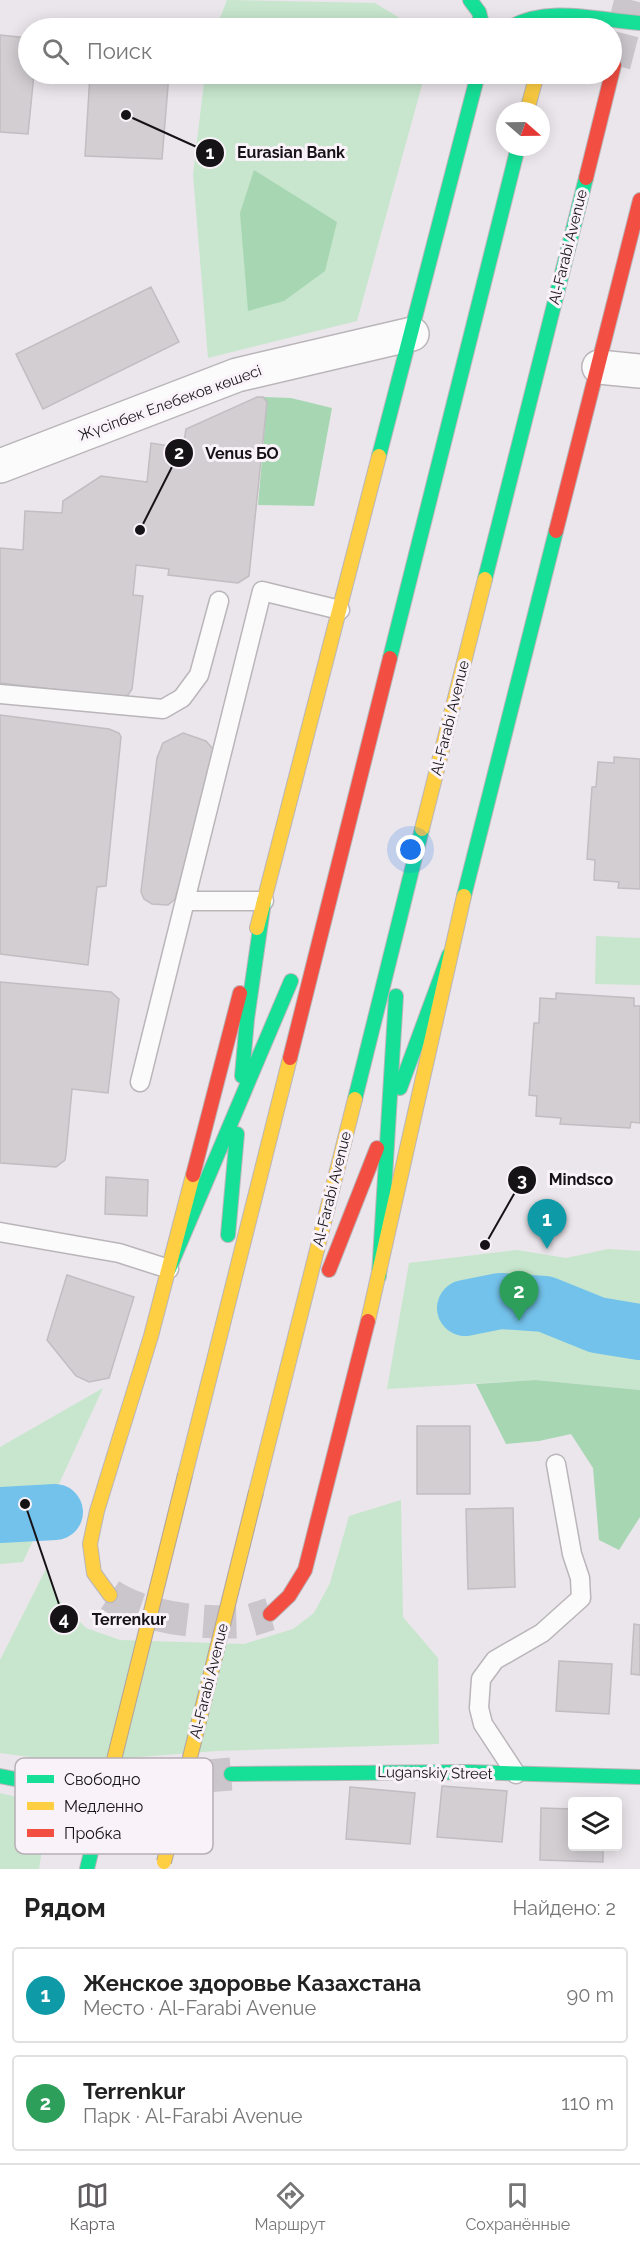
<!DOCTYPE html>
<html lang="ru">
<head>
<meta charset="utf-8">
<style>
	:root { --surface:#fff; --page:#f6f6f6; --text:#222; --muted:#767676; --line:#e0e0e0; --accent:#615d61 }
	body { margin:0; font-family:Raleway,sans-serif; background:var(--page); color:var(--text) }
	.controls { position:absolute; right:18px; bottom:18px; display:grid; overflow:hidden; border-radius:6px; box-shadow:0 3px 15px #0003 }
	.controls button { width:54px; height:54px; display:grid; place-items:center; padding:0; border:0; border-bottom:2px solid var(--line); background:var(--surface); color:var(--text); font:30px sans-serif }
	.compass { position:absolute; left:496px; top:102px; width:54px; height:54px; border-radius:50%; background:var(--surface); box-shadow:0 3px 15px #0003; rotate:110deg }
	.you { position:absolute; left:411px; top:850px; width:21px; height:21px; margin:-15px; border:4px solid #fff; border-radius:50%; background:#1a73e8; box-shadow:0 0 0 9px #1a73e833 }
	.badge { display:grid; place-items:center; width:39px; height:39px; border-radius:50%; background:var(--accent); color:#fff; font-size:20px; font-weight:700 }
	.pin { position:absolute; translate:-50% -50px; filter:drop-shadow(0 2px 3px #0008) }
	.pin::after { content:''; position:absolute; top:32px; width:21px; height:18px; background:inherit; clip-path:polygon(0 0,100% 0,50% 100%) }
	.list { margin:0; padding:0; list-style:none }
	h2 { display:flex; justify-content:space-between; align-items:center; height:78px; margin:0; padding:0 24px; font-size:26px }
	h2 small { font-size:20px; font-weight:400; color:var(--muted) }
	.list li { display:grid; grid-template-columns:39px 1fr auto; gap:18px; align-items:center; box-sizing:border-box; height:96px; margin:0 12px 12px; padding:0 12px; border:2px solid var(--line); border-radius:6px }
	.list b { display:block; font-size:22px; white-space:nowrap }
	.list p { margin:0; font-size:20px; white-space:nowrap; color:var(--muted) }
	.list em { font-size:20px; font-style:normal; color:var(--muted) }
	.icon { flex:none; width:33px; height:33px; fill:none; stroke:currentColor; stroke-width:2; stroke-linecap:round; stroke-linejoin:round }
	.map { position:relative; flex:none; width:640px; height:1869px; overflow:hidden }
	.search { position:absolute; background:var(--surface); box-shadow:0 3px 15px #0003; left:18px; right:18px; top:18px; height:66px; display:flex; align-items:center; gap:15px; box-sizing:border-box; padding:0 21px; border-radius:33px; color:var(--muted); font-size:22px }
	.sheet { height:294px; background:var(--surface) }
	nav { display:flex; justify-content:space-around; align-items:center; box-sizing:border-box; height:84px; border-top:2px solid var(--line); background:var(--surface); font-size:16px; color:var(--muted) }
	nav a { display:grid; justify-items:center; gap:3px }
	nav .on { color:var(--accent) }
	.map>svg:first-child { display:block }
	.green { fill:#c7e6cd }
	.forest { fill:#a7d6b2 }
	.lines { fill:none; stroke-linecap:round; stroke-linejoin:round }
	.river { stroke:#73c2eb; stroke-width:56 }
	.building { fill:#d2ced2; stroke:#c1bdc1; stroke-width:1.5 }
	.secondary-tunnel { stroke:#cbc6cb; stroke-width:33; stroke-dasharray:33 16; stroke-linecap:butt }
	.primary-tunnel { stroke:#cbc6cb; stroke-width:33; stroke-dasharray:33 16; stroke-linecap:butt }
	.lane-casing { stroke:#b9b5b9; stroke-width:21 }
	.street-casing { stroke:#b9b5b9; stroke-width:36 }
	.fast-casing { stroke:#b9b5b9; stroke-width:16 }
	.slow-casing { stroke:#b9b5b9; stroke-width:16 }
	.jam-casing { stroke:#b9b5b9; stroke-width:16 }
	.lane { stroke:#fcfbfc; stroke-width:18 }
	.street { stroke:#fcfbfc; stroke-width:33 }
	.fast { stroke:#16e098; stroke-width:14 }
	.slow { stroke:#ffcf43; stroke-width:14 }
	.jam { stroke:#f24e42; stroke-width:14 }
	.slow-bridge-casing { stroke:#aea39f; stroke-width:16; stroke-linecap:butt }
	.slow-bridge { stroke:#ffcf43; stroke-width:14 }
	.labels { text-anchor:middle; dominant-baseline:central; stroke-width:6; stroke-linejoin:round; paint-order:stroke }
	.street-label { font-size:15px; fill:#161316; stroke:#faf2f9 }
	.key { fill:#faf2f9; stroke:#b6afb5; stroke-width:1.5 }
	.key-label { font-size:16px; fill:#161316 }
	.leader { fill:none; stroke:#161316; stroke-width:2 }
	.callout-dot { fill:#161316; stroke:#faf2f9; stroke-width:2 }
	.mark-label { font-size:18px; text-anchor:middle; font-weight:bold; fill:#fff }
	.callout-label { font-size:16px; text-anchor:middle; font-weight:bold; fill:#161316; stroke:#faf2f9; stroke-width:6; stroke-linejoin:round; paint-order:stroke }
</style>
</head>
<body>
<div class="map">
<svg width="640" height="1869" viewBox="0 0 640 1869">
	<rect width="100%" height="100%" fill="#ebe6eb"/>
	<path class="green" d="M227 0 375 3 416 28H216Z
		M205 74H425L357 321 208 358 193 174Z
		M596 936 640 938V985L595 984Z
		M608 1249 640 1251V1390L535 1380 387 1389 409 1263 517 1250 566 1258Z
		M103 1388 23 1562 0 1564V1447Z
		M401 1500 403 1617 438 1658 439 1744 216 1751 89 1761 52 1760 0 1753V1660L46 1569 55 1596 86 1628 120 1640 244 1644 293 1629 314 1613 330 1583 349 1516Z
		M0 1793 49 1805 39 1869H0Z"/>
	<path class="forest" d="M254 170 337 222 325 271 284 301 248 311 240 213Z
		M263 397 291 398 332 408 314 506 258 505 267 402Z
		M535 1380 640 1390V1517L619 1550 599 1540 593 1468 571 1434 539 1441 506 1444 476 1384Z"/>
	<g class="lines">
		<path class="river" d="M465 1308 500 1301 545 1304 597 1325 640 1332
			M0 1515 55 1512"/>
	</g>
	<path class="building" d="M117 20 146 22 154 28H103Z
		M0 35 28 38V74H34L28 134 0 132Z
		M90 74H169L162 159 85 156Z
		M151 287 179 342 43 409 16 354Z
		M257 397H263L267 402 249 576 238 583 168 575 169 569 136 565 133 595 143 596 132 689 128 695 121 697 0 683V548L23 550 25 511 62 513 63 501 101 476 147 482 151 443 183 448 186 429Z
		M0 715 109 729 119 733 121 737 106 886 97 887 88 965 0 954Z
		M183 733 206 741 214 750 215 761 175 899 168 905 152 904 144 899 141 892 157 758 163 743Z
		M614 757 640 759V889L618 888 619 882 594 880 595 860 587 859 592 787H596L598 762 614 763Z
		M0 982 111 992 119 999 108 1093 72 1089 66 1154 65 1160 56 1167 0 1163Z
		M556 993 634 998V1006H640V1123L631 1122 630 1128 560 1124 561 1118 536 1116 537 1096 529 1095 534 1023H539L540 998 556 999Z
		M106 1177 148 1180 147 1216 105 1214Z
		M67 1275 134 1297 109 1378 89 1382 76 1376 47 1340Z
		M417 1426H470V1494H417Z
		M513 1508 515 1587 468 1589 466 1509Z
		M634 1624 640 1625V1675L631 1674Z
		M559 1661 612 1664 609 1714 556 1711Z
		M442 1786 507 1791 502 1842 437 1837Z
		M350 1787 415 1793 410 1844 346 1839Z
		M541 1808 572 1809V1846H603V1862L540 1860Z"/>
	<g class="lines">
		<path class="secondary-tunnel" d="M110 1595C145 1618 197 1623 238 1622 249 1622 260 1617 270 1614
			M62 1788 231 1774"/>
		<path class="primary-tunnel" d="M614 65 631 0"/>
		<g class="lane-casing">
			<path id="lane" d="M0 694 163 709 182 698 199 675 219 601
				M185 901H264
				M140 1082 262 591 340 610
				M0 1232 119 1253 169 1269
				M516 1774 483 1724 479 1708 481 1679 495 1660 542 1633 581 1598 580 1578 572 1554 556 1464"/>
		</g>
		<g class="street-casing">
			<path id="street" d="M599 367 640 371
				M0 466 237 375 412 334"/>
		</g>
		<g class="fast-casing">
			<path id="fast" d="M470 0 479 12 483 28
				M509 28C547 5 598 20 640 23
				M379 456 478 74
				M485 579 586 178
				M390 658 518 147
				M464 896 556 531
				M242 1076 247 1019 264 901
				M400 1088 449 955
				M355 1099 422 829
				M228 1235 237 1134
				M169 1269 291 981
				M379 1276 396 996
				M231 1774 468 1772 640 1777
				M0 1776 62 1788
				M87 1869 93 1844"/>
		</g>
		<g class="slow-casing">
			<path id="slow" d="M527 111 537 74
				M422 829 485 579
				M257 928 379 456
				M368 1321 464 896
				M185 1475 290 1058
				M256 1492 355 1099
				M110 1595 94 1573 90 1544 97 1511 151 1336 193 1175"/>
		</g>
		<g class="jam-casing">
			<path id="jam" d="M586 178 614 65
				M556 531 640 200
				M290 1058 390 658
				M193 1175 240 993
				M329 1270 377 1148
				M270 1614 289 1596 305 1570 368 1321"/>
		</g>
		<use href="#lane" class="lane"/>
		<use href="#street" class="street"/>
		<use href="#fast" class="fast"/>
		<use href="#slow" class="slow"/>
		<use href="#jam" class="jam"/>
		<g class="slow-bridge-casing">
			<path id="slow-bridge" d="M93 1844 185 1475
				M164 1862 256 1492"/>
		</g>
		<use href="#slow-bridge" class="slow-bridge"/>
	</g>
	<g class="labels">
		<g class="street-label">
			<text transform="translate(568 247) rotate(-76)">Al-Farabi Avenue</text>
			<text transform="translate(170 403) rotate(-20)">Жүсіпбек Елебеков көшесі</text>
			<text transform="translate(450 718) rotate(-76)">Al-Farabi Avenue</text>
			<text transform="translate(332 1189) rotate(-76)">Al-Farabi Avenue</text>
			<text transform="translate(209 1681) rotate(-76)">Al-Farabi Avenue</text>
			<text transform="translate(435 1773) rotate(1)">Luganskiy Street</text>
		</g>
	</g>
	<rect x="15" y="1758" width="198" height="96" rx="9" class="key"/>
	<rect x="27" y="1775" width="27" height="8" fill="#16e098"/>
	<rect x="27" y="1802" width="27" height="8" fill="#ffcf43"/>
	<rect x="27" y="1829" width="27" height="8" fill="#f24e42"/>
	<g class="key-label">
		<text x="64" y="1785">Свободно</text>
		<text x="64" y="1812">Медленно</text>
		<text x="64" y="1839">Пробка</text>
	</g>
	<path class="leader" d="M126 115L210 153M140 530L179 453M485 1245L522 1180M25 1504L64 1619"/>
	<g class="callout-dot">
		<circle cx="126" cy="115" r="6"/>
		<circle cx="140" cy="530" r="6"/>
		<circle cx="485" cy="1245" r="6"/>
		<circle cx="25" cy="1504" r="6"/>
		<circle cx="210" cy="153" r="15"/>
		<circle cx="179" cy="453" r="15"/>
		<circle cx="522" cy="1180" r="15"/>
		<circle cx="64" cy="1619" r="15"/>
	</g>
	<g class="mark-label">
		<text x="210" y="159">1</text>
		<text x="179" y="459">2</text>
		<text x="522" y="1186">3</text>
		<text x="64" y="1625">4</text>
	</g>
	<g class="callout-label">
		<text x="291" y="158">Eurasian Bank</text>
		<text x="242" y="459">Venus БО</text>
		<text x="581" y="1185">Mindsco</text>
		<text x="129" y="1625">Terrenkur</text>
	</g>
</svg>
<div class="controls">
<button><svg class="icon" aria-label="layers" viewBox="0 0 24 24"><path d="M12 4l9 5-9 5-9-5zM3 14l9 5 9-5"/></svg></button>
</div>
<svg class="compass" viewBox="-18 -18 36 36"><path d="M0-13l5 13h-10z" fill="#e53935"/><path d="M0 13l5-13h-10z" fill="#767676"/></svg>
<div class="you"></div>
<div class="pin badge" style="left:547px;top:1249px;background:#0f9aa8">1</div>
<div class="pin badge" style="left:519px;top:1321px;background:#2e9e5b">2</div>
<div class="search"><svg class="icon" aria-label="search" viewBox="0 0 24 24"><circle cx="10" cy="10" r="6"/><path d="M15 15l6 6"/></svg>Поиск</div>
</div>
<section class="sheet">
<h2>Рядом<small>Найдено: 2</small></h2>
<ul class="list">
<li><span class="badge" style="background:#0f9aa8">1</span><div><b>Женское здоровье Казахстана</b><p>Место · Al-Farabi Avenue</p></div><em>90 m</em></li>
<li><span class="badge" style="background:#2e9e5b">2</span><div><b>Terrenkur</b><p>Парк · Al-Farabi Avenue</p></div><em>110 m</em></li>
</ul>
</section>
<nav>
<a class="on"><svg class="icon" aria-label="map" viewBox="0 0 24 24"><path d="M3 6l6-2 6 2 6-2v14l-6 2-6-2-6 2zM9 4v14M15 6v14"/></svg>Карта</a>
<a><svg class="icon" aria-label="directions" viewBox="0 0 24 24"><path d="M12 3l9 9-9 9-9-9zM9 14v-3h6M13 9l2 2-2 2"/></svg>Маршрут</a>
<a><svg class="icon" aria-label="saved" viewBox="0 0 24 24"><path d="M7 4h10v16l-5-4-5 4z"/></svg>Сохранённые</a>
</nav>
</body>
</html>
